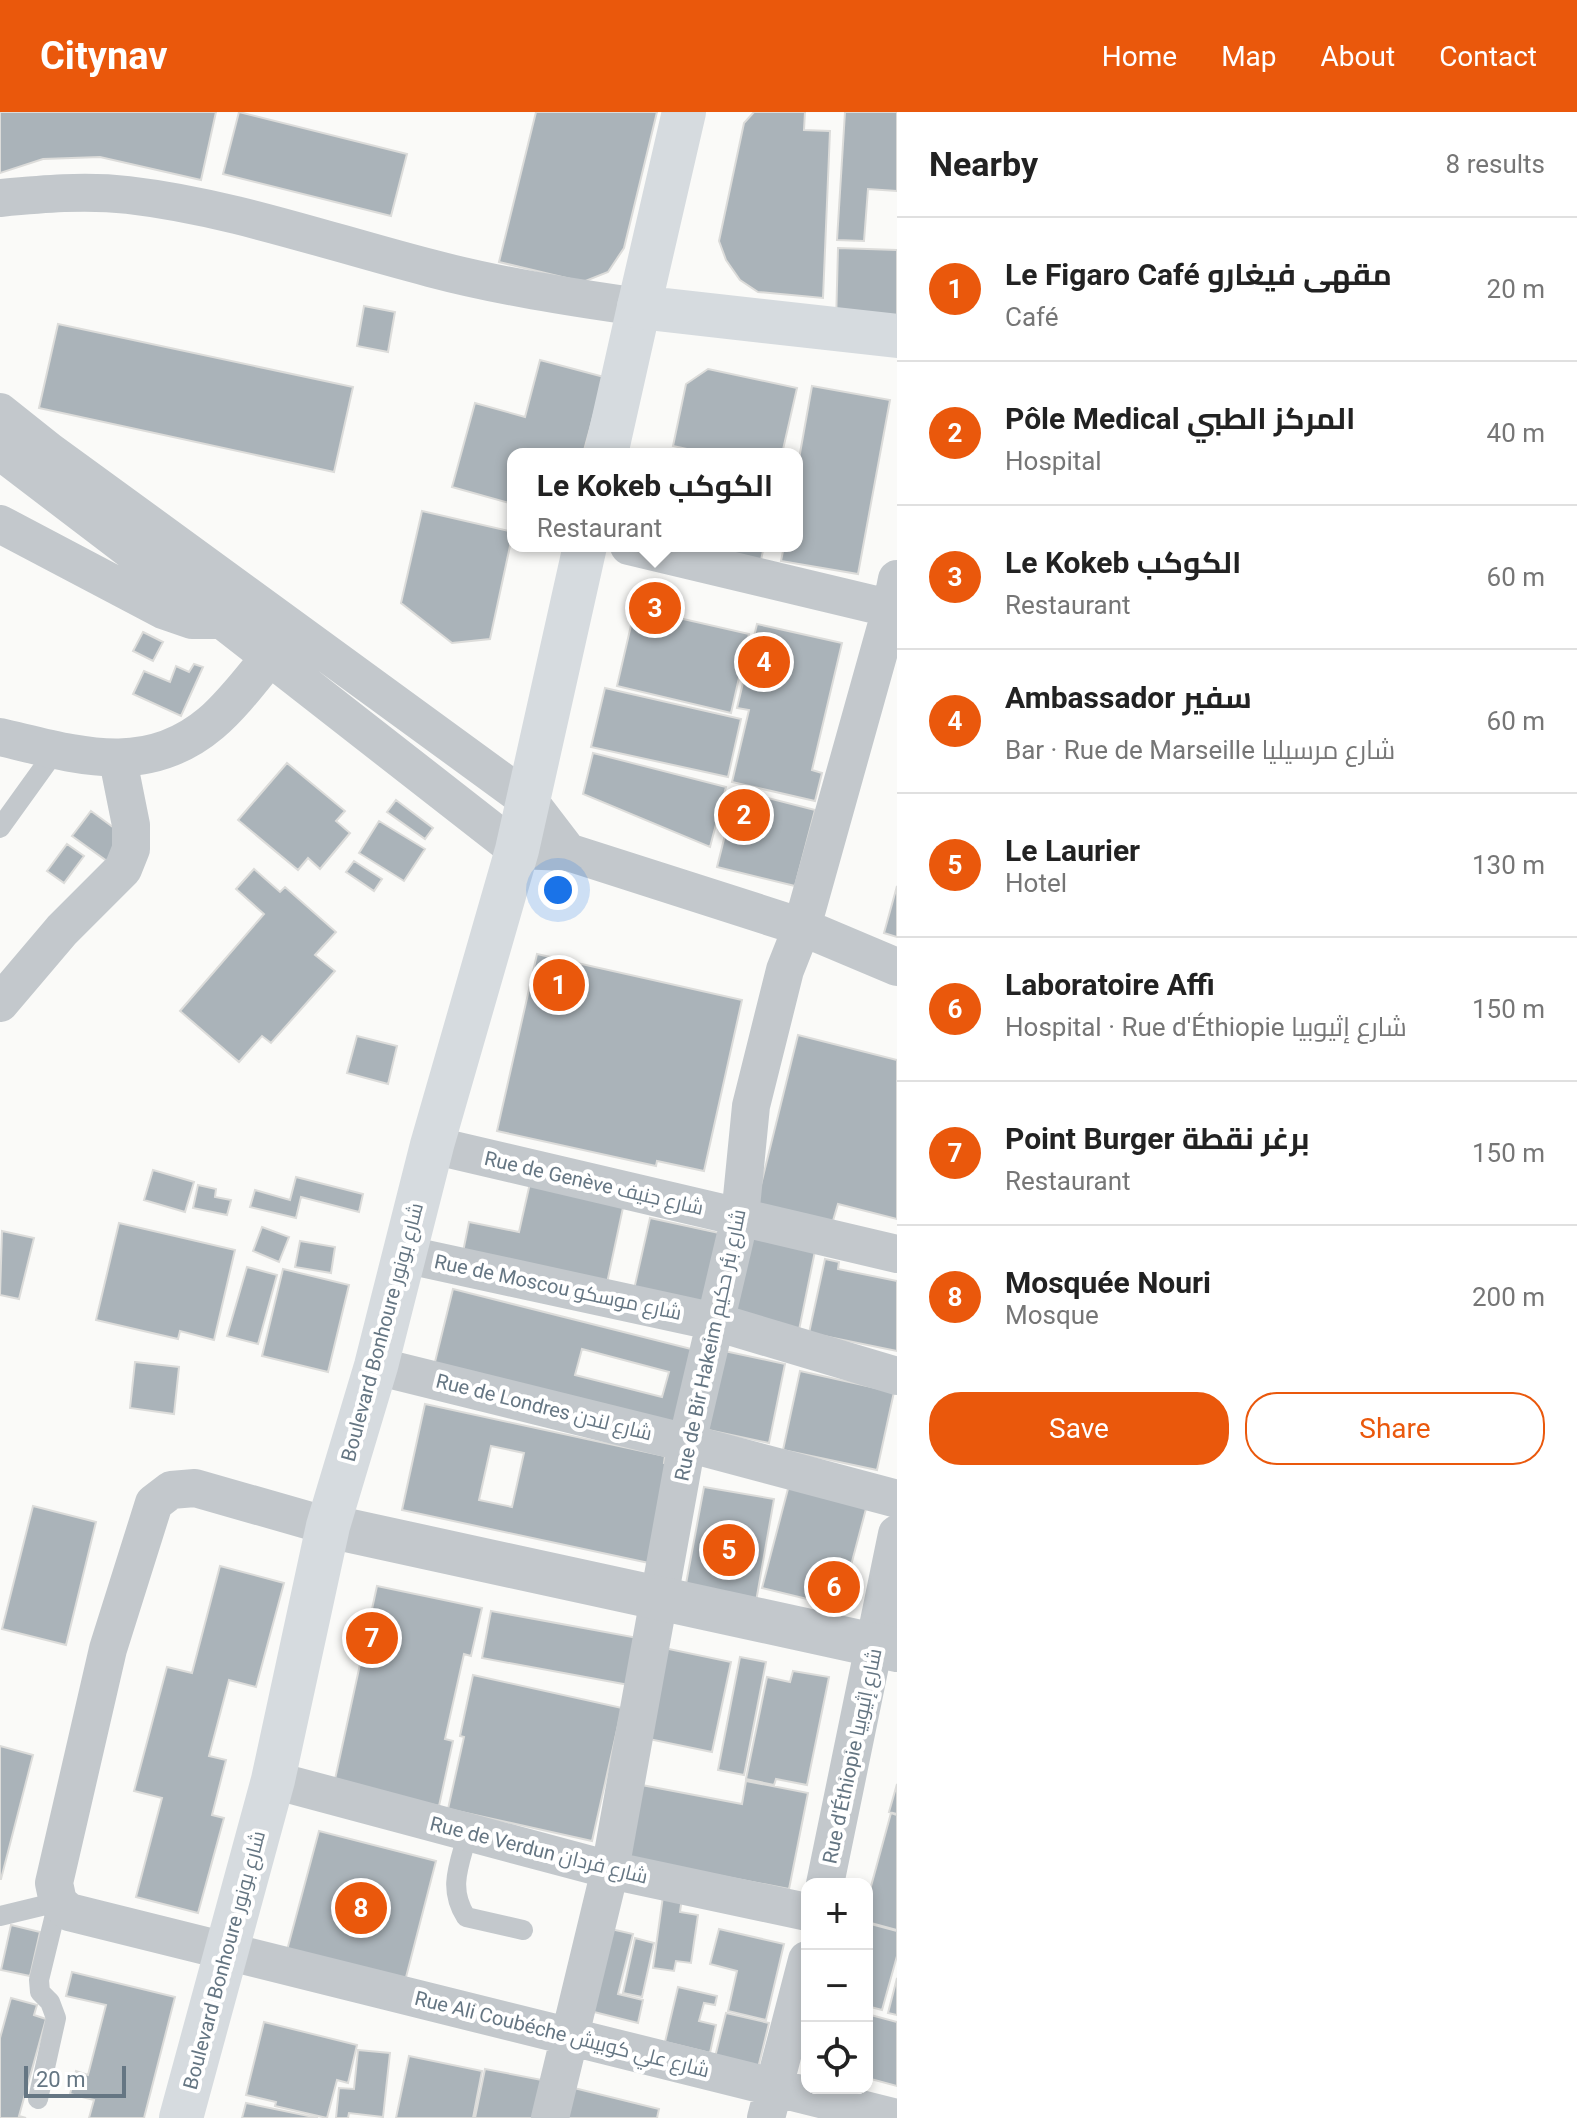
<!DOCTYPE html>
<html lang="en">
<head>
<meta charset="utf-8">
<style>
	:root { --surface:#fff; --page:#f2f2f2; --text:#222; --muted:#767676; --line:#e0e0e0; --accent:#ea580c }
	body { margin:0; font-family:Roboto,Cairo,sans-serif; background:var(--page); color:var(--text) }
	.controls { position:absolute; right:24px; bottom:24px; display:grid; overflow:hidden; border-radius:16px; box-shadow:0 4px 12px #0003 }
	.controls button { width:72px; height:72px; display:grid; place-items:center; padding:0; border:0; border-bottom:2px solid var(--line); background:var(--surface); color:var(--text); font:40px sans-serif }
	.scale { position:absolute; left:24px; bottom:20px; width:102px; box-sizing:border-box; padding-left:8px; border:4px solid #657683; border-top:0; font-size:22px; line-height:28px; white-space:nowrap; color:#657683; -webkit-text-stroke:6px #fff; paint-order:stroke }
	.you { position:absolute; left:558px; top:778px; width:28px; height:28px; margin:-20px; border:6px solid #fff; border-radius:50%; background:#1a73e8; box-shadow:0 0 0 12px #1a73e833 }
	.badge { display:grid; place-items:center; width:52px; height:52px; border-radius:50%; background:var(--accent); color:#fff; font-size:26px; font-weight:700 }
	.pin { position:absolute; translate:-50% -50%; border:4px solid #fff; box-shadow:0 2px 8px #0006 }
	.popup { position:absolute; left:507px; top:336px; width:296px; height:104px; box-sizing:border-box; display:grid; place-content:center; border-radius:16px; background:var(--surface); filter:drop-shadow(0 2px 6px #0005); font-size:26px; white-space:nowrap; color:var(--muted) }
	.popup b { font-size:30px; color:var(--text) }
	.popup::after { content:''; position:absolute; left:50%; top:100%; margin-left:-16px; border:16px solid transparent; border-top-color:var(--surface) }
	.list { margin:0; padding:0; list-style:none }
	h2 { display:flex; justify-content:space-between; align-items:center; height:104px; margin:0; padding:0 32px; font-size:34px }
	h2 small { font-size:26px; font-weight:400; color:var(--muted) }
	.list li { display:grid; grid-template-columns:52px 1fr auto; gap:24px; align-items:center; box-sizing:border-box; height:144px; padding:0 32px; border-top:2px solid var(--line) }
	.list b { display:block; font-size:30px; white-space:nowrap }
	.list p { margin:0; font-size:26px; white-space:nowrap; color:var(--muted) }
	.list em { font-size:26px; font-style:normal; color:var(--muted) }
	.actions { display:flex; gap:16px; padding:24px 32px }
	.actions a { flex:1; padding:18px 0; border:2px solid var(--accent); border-radius:32px; text-align:center; font-size:28px; color:var(--accent) }
	.actions .main { background:var(--accent); color:#fff }
	.icon { flex:none; width:44px; height:44px; fill:none; stroke:currentColor; stroke-width:2; stroke-linecap:round; stroke-linejoin:round }
	.map { position:relative; flex:none; width:897px; height:2006px; overflow:hidden }
	header { display:flex; align-items:center; gap:48px; box-sizing:border-box; height:112px; padding:0 40px; background:var(--accent); color:#fff }
	header strong { font-size:38px }
	nav { display:flex; gap:44px; margin-inline-start:auto; font-size:28px }
	main { display:flex }
	aside { flex:1; background:var(--surface) }
	.map>svg:first-child { display:block }
	.building { fill:#aab3b9; stroke:#dcdcda; stroke-width:2; fill-rule:evenodd }
	.lines { fill:none; stroke-linecap:round; stroke-linejoin:round }
	.service { stroke:#c3c8cc; stroke-width:20 }
	.minor { stroke:#c3c8cc; stroke-width:38 }
	.tertiary { stroke:#c3c8cc; stroke-width:44 }
	.secondary { stroke:#d6dbdf; stroke-width:44 }
	.primary { stroke:#d6dbdf; stroke-width:44 }
	.labels { text-anchor:middle; dominant-baseline:central; stroke-width:8; stroke-linejoin:round; paint-order:stroke }
	.street-label { font-size:20px; fill:#657683; stroke:#fff }
</style>
</head>
<body>
<header>
<strong>Citynav</strong>
<nav><a>Home</a><a>Map</a><a>About</a><a>Contact</a></nav>
</header>
<main>
<div class="map">
<svg width="897" height="2006" viewBox="0 0 897 2006">
	<rect width="100%" height="100%" fill="#fafaf8"/>
	<path class="building" d="M0 0H216L201 68 100 45 43 47 0 61Z
		M239 0 407 42 391 104 223 62Z
		M536 0H657L624 136 608 160 583 170 499 150Z
		M754 0H805L804 18 830 19 823 186 758 180 740 168 726 148 719 129 744 11Z
		M845 0H897V79L868 77 864 129 837 128Z
		M838 136 897 138V214L836 211Z
		M364 194 395 200 388 240 357 234Z
		M58 212 353 275 334 360 39 296Z
		M540 248 604 265 583 342H513V392L452 375 475 291 525 305Z
		M708 257 797 276 782 342H710L673 334 686 272Z
		M812 274 890 288 858 462 781 449 784 434H797V358Z
		M422 399 513 420 490 527 452 531 401 491Z
		M674 434H764L760 453Z
		M635 496 749 522 731 601 617 574Z
		M757 512 842 531 812 658 822 661 815 689 732 670 749 598 737 596Z
		M143 520 163 530 153 549 133 539Z
		M194 552 203 555 181 604 133 582 144 559 170 570 176 554 189 560Z
		M605 576 741 607 728 665 591 635Z
		M593 641 726 675 710 735 583 682Z
		M287 651 345 699 336 709 350 721 320 757 308 746 298 758 238 708Z
		M760 684 815 698 795 774 717 755 730 703 753 709Z
		M396 688 433 716 425 727 387 700Z
		M91 699 125 724 107 749 72 724Z
		M379 709 425 737 404 769 359 741Z
		M67 732 84 744 64 771 47 759Z
		M354 749 382 767 374 779 346 760Z
		M254 757 280 780 285 775 336 820 315 843 335 859 271 931 262 924 239 950 180 899 264 802 236 777Z
		M897 774V825L884 821Z
		M537 842 742 888 704 1059 657 1049 656 1054 497 1019Z
		M798 923 897 948V1107L838 1092 832 1112 755 1097Z
		M357 924 397 934 388 972 347 961Z
		M153 1058 194 1070 185 1100 144 1088Z
		M296 1065 363 1082 359 1100 301 1085 296 1106 250 1095 255 1078 290 1088Z
		M530 1071 624 1091 607 1171 463 1140 469 1110 519 1120Z
		M198 1073 216 1077 215 1085 231 1088 227 1103 193 1096Z
		M650 1106 719 1121 702 1197 633 1182Z
		M119 1111 235 1138 214 1228 180 1219 178 1227 96 1208Z
		M262 1115 289 1125 279 1150 253 1139Z
		M2 1119 34 1126 19 1187 0 1183Z
		M744 1120 816 1134 799 1218 728 1204Z
		M300 1129 335 1135 331 1161 295 1155Z
		M825 1147 839 1150 838 1157 897 1169V1239L809 1221Z
		M247 1155 277 1163 258 1232 227 1224Z
		M283 1157 349 1173 328 1260 262 1244Z
		M453 1177 699 1239 680 1316 434 1254ZM582 1237 669 1260 662 1285 575 1263Z
		M715 1237 785 1252 769 1331 699 1316Z
		M135 1250 179 1255 174 1302 130 1296Z
		M800 1259 894 1280 877 1358 783 1338Z
		M425 1292 665 1344 664 1351 671 1353 649 1451 402 1398ZM491 1334 524 1341 512 1395 479 1388Z
		M789 1373 867 1393 840 1495 762 1476Z
		M704 1375 774 1387 754 1501 683 1488Z
		M33 1394 96 1410 66 1533 2 1517Z
		M220 1454 284 1471 256 1575 229 1568 209 1644 226 1648 212 1703 224 1706 198 1801 136 1785 162 1686 134 1679 167 1555 192 1561Z
		M377 1474 482 1496 471 1544 464 1542 445 1627 453 1629 439 1694 334 1672Z
		M491 1499 638 1526 629 1573 482 1546Z
		M664 1536 731 1550 712 1640 644 1626Z
		M740 1545 766 1550 744 1663 718 1658Z
		M793 1559 829 1565 807 1673 776 1667 774 1673 746 1667 767 1565 790 1570Z
		M473 1563 622 1596 592 1729 448 1697 464 1625 460 1624Z
		M0 1634 33 1643 1 1767H0Z
		M746 1669 808 1681 789 1777 617 1744 631 1671 742 1692Z
		M897 1672V1702L889 1700Z
		M891 1701 897 1703V1818L867 1810V1789Z
		M319 1719 436 1749 404 1873 286 1842Z
		M663 1784 682 1786 680 1800 698 1803 691 1851 676 1849 674 1859 653 1856Z
		M867 1811 897 1819V1844L882 1898 867 1894Z
		M11 1813 40 1820 30 1864 1 1858Z
		M602 1815 633 1822 618 1882 643 1888 638 1911 582 1897Z
		M719 1817 784 1832 766 1908 728 1899 737 1859 710 1852Z
		M635 1826 654 1831 642 1885 623 1881Z
		M72 1860 175 1885 144 2006H89L94 1988 70 1982 76 1959 88 1963 106 1893 66 1884Z
		M897 1866V1903L888 1901Z
		M678 1875 717 1884 715 1893 704 1891 699 1909 716 1913 710 1941 665 1930Z
		M11 1886 37 1893 34 1903 46 1907 19 2004 26 2006H0V1926Z
		M726 1901 769 1911 758 1956 715 1945Z
		M867 1902 897 1910V1974L867 1966Z
		M264 1910 357 1933 348 1971 337 1968 327 2006 275 1994 276 1990 246 1983Z
		M358 1938 390 1941 383 2005 349 2001 348 2006H336L339 1976 354 1977Z
		M409 1944 482 1959 473 2006H396Z
		M485 1957 547 1969 539 2006H475Z
		M574 1976 659 1997 657 2006H566Z
		M246 1991 318 2006H242Z"/>
	<g class="lines">
		<path class="service" d="M0 716 56 638
			M468 1720C460 1752 447 1775 466 1805L523 1818
			M0 1804 58 1790 39 1868 40 1880 50 1890 56 1906 38 1987"/>
		<path class="minor" d="M0 86C42 82 85 78 128 83 231 95 329 130 430 156 498 174 569 185 639 195
			M0 300 49 339 529 689 568 740
			M0 339 221 507 517 738 568 740 802 815 897 855
			M0 412 163 498 192 508H218
			M629 434 897 498
			M0 625C74 642 145 667 211 611 238 588 260 555 284 528
			M0 891 62 818 123 757 131 737V713L118 648
			M432 1033 897 1142
			M403 1142 716 1210 897 1264
			M376 1254 687 1331 897 1387
			M328 1414 195 1376 171 1378 154 1391 108 1537 54 1771 58 1790 69 1800 897 2006
			M273 1668 610 1758 807 1800
			M825 1772 897 1422
			M550 2006 610 1758 687 1331 740 1105 751 994 785 858 802 815 891 497 897 467
			M766 2006 807 1848"/>
		<path class="tertiary" d="M328 1414 897 1538"/>
		<path class="secondary" d="M606 342 639 195
			M181 2006 273 1668 328 1414 376 1254 432 1033 517 738 585 434"/>
		<path class="primary" d="M684 0 639 195 897 224"/>
	</g>
	<g class="labels">
		<g class="street-label">
			<text transform="translate(594 1071) rotate(13)">Rue de Genève شارع جنيف</text>
			<text transform="translate(558 1175) rotate(12)">Rue de Moscou شارع موسكو</text>
			<text transform="translate(382 1220) rotate(-75)">Boulevard Bonhoure شارع بونور</text>
			<text transform="translate(710 1233) rotate(-78)">Rue de Bir Hakeim شارع بئر حكيم</text>
			<text transform="translate(544 1295) rotate(14)">Rue de Londres شارع لندن</text>
			<text transform="translate(852 1644) rotate(-78)">Rue d'Éthiopie شارع إثيوبيا</text>
			<text transform="translate(539 1738) rotate(14)">Rue de Verdun شارع فردان</text>
			<text transform="translate(224 1848) rotate(-75)">Boulevard Bonhoure شارع بونور</text>
			<text transform="translate(562 1922) rotate(14)">Rue Ali Coubéche شارع علي كوبيش</text>
		</g>
	</g>
</svg>
<div class="controls">
<button>+</button>
<button>−</button>
<button><svg class="icon" aria-label="locate" viewBox="0 0 24 24"><circle cx="12" cy="12" r="6"/><path d="M12 2v4M12 18v4M2 12h4M18 12h4"/></svg></button>
</div>
<div class="scale">20 m</div>
<div class="you"></div>
<div class="pin badge" style="left:559px;top:873px">1</div>
<div class="pin badge" style="left:744px;top:703px">2</div>
<div class="pin badge" style="left:655px;top:496px">3</div>
<div class="popup"><b>Le Kokeb الكوكب</b>Restaurant</div>
<div class="pin badge" style="left:764px;top:550px">4</div>
<div class="pin badge" style="left:729px;top:1438px">5</div>
<div class="pin badge" style="left:834px;top:1475px">6</div>
<div class="pin badge" style="left:372px;top:1526px">7</div>
<div class="pin badge" style="left:361px;top:1796px">8</div>
</div>
<aside>
<h2>Nearby<small>8 results</small></h2>
<ul class="list">
<li><span class="badge">1</span><div><b>Le Figaro Café مقهى فيغارو</b><p>Café</p></div><em>20 m</em></li>
<li><span class="badge">2</span><div><b>Pôle Medical المركز الطبي</b><p>Hospital</p></div><em>40 m</em></li>
<li><span class="badge">3</span><div><b>Le Kokeb الكوكب</b><p>Restaurant</p></div><em>60 m</em></li>
<li><span class="badge">4</span><div><b>Ambassador سفير</b><p>Bar · Rue de Marseille شارع مرسيليا</p></div><em>60 m</em></li>
<li><span class="badge">5</span><div><b>Le Laurier</b><p>Hotel</p></div><em>130 m</em></li>
<li><span class="badge">6</span><div><b>Laboratoire Affi</b><p>Hospital · Rue d'Éthiopie شارع إثيوبيا</p></div><em>150 m</em></li>
<li><span class="badge">7</span><div><b>Point Burger برغر نقطة</b><p>Restaurant</p></div><em>150 m</em></li>
<li><span class="badge">8</span><div><b>Mosquée Nouri</b><p>Mosque</p></div><em>200 m</em></li>
</ul>
<div class="actions"><a class="main">Save</a><a>Share</a></div>
</aside>
</main>
</body>
</html>
